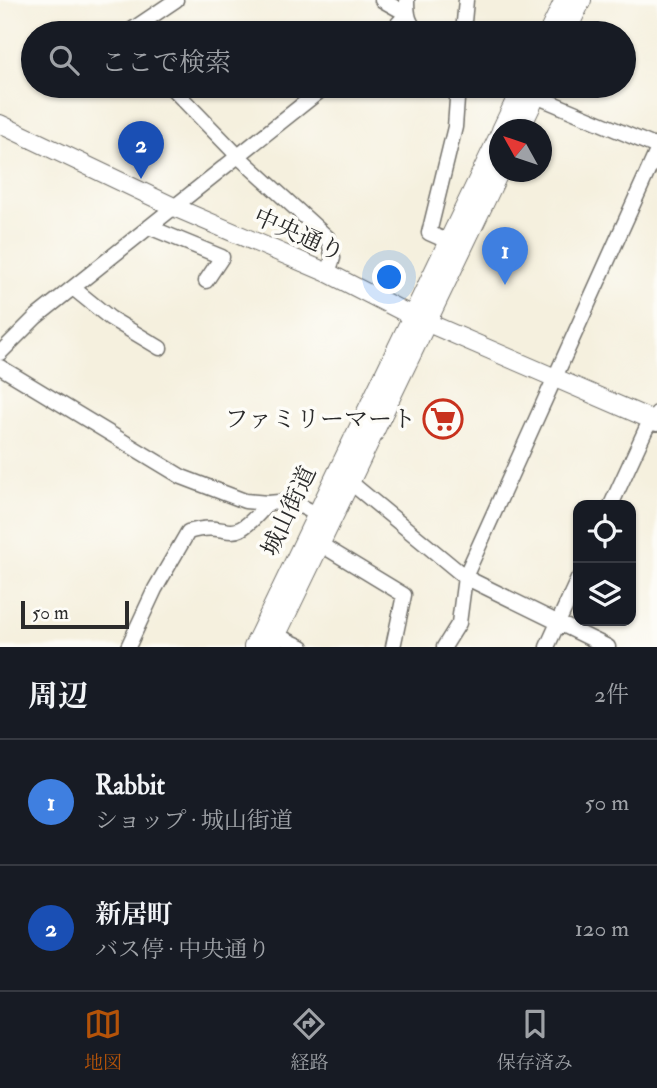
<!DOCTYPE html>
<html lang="ja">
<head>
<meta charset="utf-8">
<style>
	:root { --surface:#171b24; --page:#20242c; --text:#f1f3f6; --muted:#9ea1a6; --line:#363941; --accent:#b45309 }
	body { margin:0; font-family:"IM FELL Double Pica","Noto Serif JP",serif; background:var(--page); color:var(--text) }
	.controls { position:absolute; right:21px; bottom:21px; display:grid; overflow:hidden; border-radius:14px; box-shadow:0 2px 5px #0004 }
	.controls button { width:63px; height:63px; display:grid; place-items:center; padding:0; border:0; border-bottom:2px solid var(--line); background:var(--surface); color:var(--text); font:35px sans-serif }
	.compass { position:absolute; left:489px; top:119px; width:63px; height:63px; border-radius:50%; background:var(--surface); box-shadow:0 2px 5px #0004; rotate:310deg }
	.scale { position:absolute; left:21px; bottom:18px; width:108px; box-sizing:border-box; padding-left:7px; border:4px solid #2b2b2b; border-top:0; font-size:19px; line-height:24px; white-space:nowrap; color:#2b2b2b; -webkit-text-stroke:5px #fdfcf7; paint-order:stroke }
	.you { position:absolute; left:390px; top:278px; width:24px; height:24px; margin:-18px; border:5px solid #fff; border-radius:50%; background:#1a73e8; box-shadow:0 0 0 10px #1a73e833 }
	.badge { display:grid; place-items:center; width:46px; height:46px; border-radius:50%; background:var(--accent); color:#fff; font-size:23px; font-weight:700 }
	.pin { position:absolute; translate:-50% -58px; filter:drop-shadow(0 2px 4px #0008) }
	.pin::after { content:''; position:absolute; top:37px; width:24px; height:21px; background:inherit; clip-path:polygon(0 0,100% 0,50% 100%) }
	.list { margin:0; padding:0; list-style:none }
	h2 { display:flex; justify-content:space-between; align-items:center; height:91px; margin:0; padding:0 28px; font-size:30px }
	h2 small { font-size:23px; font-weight:400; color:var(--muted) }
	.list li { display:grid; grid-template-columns:46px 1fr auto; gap:21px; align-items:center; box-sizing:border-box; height:126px; padding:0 28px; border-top:2px solid var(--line) }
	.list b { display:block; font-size:26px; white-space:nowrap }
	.list p { margin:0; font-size:23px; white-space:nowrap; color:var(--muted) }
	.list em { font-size:23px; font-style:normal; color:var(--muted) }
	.icon { flex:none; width:38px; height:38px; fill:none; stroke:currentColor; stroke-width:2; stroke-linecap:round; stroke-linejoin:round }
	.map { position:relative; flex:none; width:657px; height:647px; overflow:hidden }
	.search { position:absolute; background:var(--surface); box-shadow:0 2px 5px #0004; left:21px; right:21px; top:21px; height:77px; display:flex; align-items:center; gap:18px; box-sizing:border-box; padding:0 24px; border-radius:38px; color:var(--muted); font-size:26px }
	.sheet { height:343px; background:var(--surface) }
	nav { display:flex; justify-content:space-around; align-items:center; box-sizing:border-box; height:98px; border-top:2px solid var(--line); background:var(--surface); font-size:19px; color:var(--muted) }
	nav a { display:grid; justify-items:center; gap:4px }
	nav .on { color:var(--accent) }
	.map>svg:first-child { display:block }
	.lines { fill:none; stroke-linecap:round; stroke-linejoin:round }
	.minor-casing { stroke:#72706a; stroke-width:17 }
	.tertiary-casing { stroke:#72706a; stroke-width:20 }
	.minor { stroke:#fff; stroke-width:14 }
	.tertiary { stroke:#fff; stroke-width:18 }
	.labels { text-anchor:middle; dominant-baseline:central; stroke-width:7; stroke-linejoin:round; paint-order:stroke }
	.street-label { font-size:24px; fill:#2b2b2b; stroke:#fdfcf7 }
	.poi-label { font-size:24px; fill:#2b2b2b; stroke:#fdfcf7; text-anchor:end }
</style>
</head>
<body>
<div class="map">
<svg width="657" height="647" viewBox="0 0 657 647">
	<rect width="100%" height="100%" fill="#fdfcf7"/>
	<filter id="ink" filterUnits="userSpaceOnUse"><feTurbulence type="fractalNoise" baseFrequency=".0143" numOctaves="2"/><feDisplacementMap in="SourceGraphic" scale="14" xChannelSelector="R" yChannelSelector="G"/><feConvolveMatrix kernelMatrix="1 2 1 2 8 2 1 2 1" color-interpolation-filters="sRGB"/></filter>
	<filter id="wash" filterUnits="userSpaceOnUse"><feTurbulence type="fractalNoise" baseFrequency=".00686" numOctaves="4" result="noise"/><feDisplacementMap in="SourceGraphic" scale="28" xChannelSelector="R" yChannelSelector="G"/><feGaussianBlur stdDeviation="1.57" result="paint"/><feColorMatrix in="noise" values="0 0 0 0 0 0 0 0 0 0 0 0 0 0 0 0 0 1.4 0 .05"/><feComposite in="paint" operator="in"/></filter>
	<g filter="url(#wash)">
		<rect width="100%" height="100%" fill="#f5f0de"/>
	</g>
	<g filter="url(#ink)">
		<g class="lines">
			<g class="minor-casing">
				<path id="minor" d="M382 0 407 14
					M407 0C407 14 408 24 420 33
					M127 33 176 0
					M389 33 407 14
					M463 33 466 0
					M170 86 238 156 328 238 333 258 328 273
					M512 86 657 147
					M149 227 222 257 206 281
					M447 241 429 233 455 127 458 86
					M73 288 110 318 160 348
					M0 353 36 317 326 86
					M0 367 182 477 245 501 268 503
					M350 482 465 577 608 647
					M611 505 646 429 657 413
					M320 544 404 595 393 647
					M276 635 302 647
					M128 647 155 589 188 532C234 518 226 553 268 503L290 501 315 513
					M444 647 459 623 465 577 657 151
					M547 647 578 579"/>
			</g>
			<g class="tertiary-casing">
				<path id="tertiary" d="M548 33 564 0
					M566 33 582 0
					M0 124 174 207 328 273 412 316 657 422
					M501 130 522 86
					M520 130 541 86
					M253 647 500 133
					M271 647 500 171"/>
			</g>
			<use href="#minor" class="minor"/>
			<use href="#tertiary" class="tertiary"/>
		</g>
	</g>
	<defs>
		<g id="supermarket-ring" transform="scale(2.0125)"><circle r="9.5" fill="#fdfcf7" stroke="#c8321e" stroke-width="1.5"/><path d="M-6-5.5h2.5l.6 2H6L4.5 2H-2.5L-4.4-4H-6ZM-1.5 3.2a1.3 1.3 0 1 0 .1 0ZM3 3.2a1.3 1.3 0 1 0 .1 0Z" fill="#c8321e"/></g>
	</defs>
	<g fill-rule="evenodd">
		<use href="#supermarket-ring" x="443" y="419"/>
	</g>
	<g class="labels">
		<g class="street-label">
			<text transform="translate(299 235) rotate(24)">中央通り</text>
			<text transform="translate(289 511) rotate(-65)">城山街道</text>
		</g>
		<g class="poi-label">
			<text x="416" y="419">ファミリーマート</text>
		</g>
	</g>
</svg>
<div class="controls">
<button><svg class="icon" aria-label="locate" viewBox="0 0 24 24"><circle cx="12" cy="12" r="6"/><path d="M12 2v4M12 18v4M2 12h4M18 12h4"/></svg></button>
<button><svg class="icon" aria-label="layers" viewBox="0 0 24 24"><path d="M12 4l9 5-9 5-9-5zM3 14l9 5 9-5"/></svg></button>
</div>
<svg class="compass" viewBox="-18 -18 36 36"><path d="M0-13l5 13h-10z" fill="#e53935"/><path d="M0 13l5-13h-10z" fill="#9ea1a6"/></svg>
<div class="scale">50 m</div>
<div class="you"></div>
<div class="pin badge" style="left:505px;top:285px;background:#3f7fe0">1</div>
<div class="pin badge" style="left:141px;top:179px;background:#1a4fb4">2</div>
<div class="search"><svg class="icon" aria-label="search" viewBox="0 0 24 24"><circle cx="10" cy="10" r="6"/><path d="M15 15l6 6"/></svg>ここで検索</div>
</div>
<section class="sheet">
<h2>周辺<small>2件</small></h2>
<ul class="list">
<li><span class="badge" style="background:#3f7fe0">1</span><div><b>Rabbit</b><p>ショップ · 城山街道</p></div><em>50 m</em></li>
<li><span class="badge" style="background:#1a4fb4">2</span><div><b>新居町</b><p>バス停 · 中央通り</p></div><em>120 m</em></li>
</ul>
</section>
<nav>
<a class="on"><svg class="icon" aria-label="map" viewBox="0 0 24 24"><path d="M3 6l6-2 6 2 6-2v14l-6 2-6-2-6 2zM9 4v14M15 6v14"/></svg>地図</a>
<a><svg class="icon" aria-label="directions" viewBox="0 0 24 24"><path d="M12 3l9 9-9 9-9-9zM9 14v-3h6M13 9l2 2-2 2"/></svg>経路</a>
<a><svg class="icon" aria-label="saved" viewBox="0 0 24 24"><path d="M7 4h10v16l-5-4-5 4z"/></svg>保存済み</a>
</nav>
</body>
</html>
